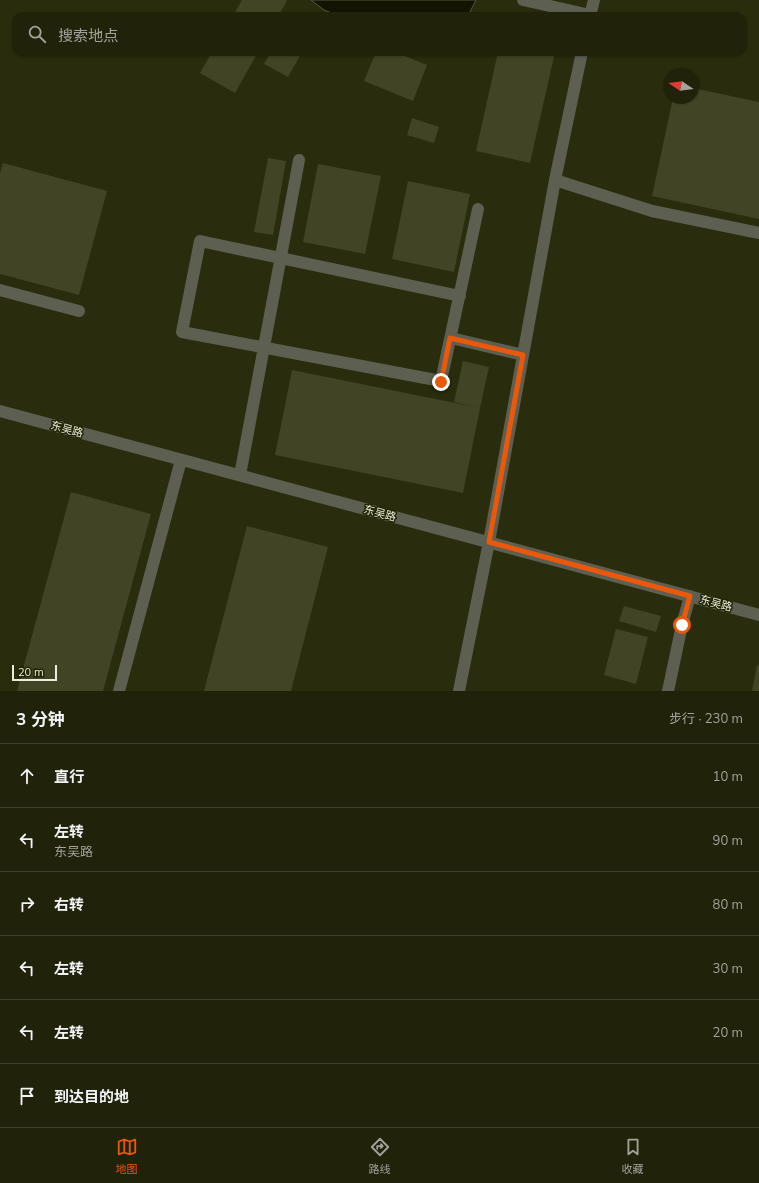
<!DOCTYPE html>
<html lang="zh">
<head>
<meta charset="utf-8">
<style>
	:root { --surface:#20220a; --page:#282a13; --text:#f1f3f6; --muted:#a2a49c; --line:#3d3f2b; --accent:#ea580c }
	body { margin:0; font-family:Mulish,"Noto Sans SC",sans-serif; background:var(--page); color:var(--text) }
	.compass { position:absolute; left:663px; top:68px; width:36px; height:36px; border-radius:50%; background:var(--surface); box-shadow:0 1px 3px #0004; rotate:283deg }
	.scale { position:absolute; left:12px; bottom:10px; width:45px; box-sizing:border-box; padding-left:4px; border:2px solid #eaedda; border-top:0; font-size:11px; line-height:14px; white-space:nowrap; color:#eaedda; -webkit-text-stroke:3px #212303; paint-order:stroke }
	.stop { position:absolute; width:12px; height:12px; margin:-9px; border:3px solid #ea580c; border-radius:50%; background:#fff }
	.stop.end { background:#ea580c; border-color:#fff; box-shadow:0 1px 4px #0008 }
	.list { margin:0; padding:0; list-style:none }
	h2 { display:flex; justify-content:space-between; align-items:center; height:52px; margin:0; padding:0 16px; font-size:17px }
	h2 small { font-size:13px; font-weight:400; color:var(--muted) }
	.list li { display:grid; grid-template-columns:26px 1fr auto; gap:12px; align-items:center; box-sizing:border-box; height:64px; padding:0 16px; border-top:1px solid var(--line) }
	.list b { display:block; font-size:15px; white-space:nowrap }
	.list p { margin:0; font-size:13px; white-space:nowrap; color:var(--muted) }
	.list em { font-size:13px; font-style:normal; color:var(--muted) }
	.icon { flex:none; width:22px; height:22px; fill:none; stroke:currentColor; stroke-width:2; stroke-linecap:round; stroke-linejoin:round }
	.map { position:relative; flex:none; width:759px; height:691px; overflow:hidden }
	.search { position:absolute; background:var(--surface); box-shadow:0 1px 3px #0004; left:12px; right:12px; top:12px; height:44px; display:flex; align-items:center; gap:10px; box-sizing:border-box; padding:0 14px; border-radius:12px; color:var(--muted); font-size:15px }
	.sheet { height:436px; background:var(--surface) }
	nav { display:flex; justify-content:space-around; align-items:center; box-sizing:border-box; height:56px; border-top:1px solid var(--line); background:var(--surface); font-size:11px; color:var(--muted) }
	nav a { display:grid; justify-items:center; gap:2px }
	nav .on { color:var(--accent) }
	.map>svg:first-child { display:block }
	.water { fill:#131502; stroke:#545643 }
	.building { fill:#424525 }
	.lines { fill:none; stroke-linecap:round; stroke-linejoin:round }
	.minor { stroke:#5d5f50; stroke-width:12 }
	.route { stroke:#ea580c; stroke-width:5 }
	.labels { text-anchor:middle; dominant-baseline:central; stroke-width:3; stroke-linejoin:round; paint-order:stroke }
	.street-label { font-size:11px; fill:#eaedda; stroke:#212303 }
</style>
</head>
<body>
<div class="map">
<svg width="759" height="691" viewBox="0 0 759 691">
	<rect width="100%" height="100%" fill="#2a2d0d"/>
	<path class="water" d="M311 0H476L468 16H340L324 10Z"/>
	<path class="building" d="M242 0H286L287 1 278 16H233Z
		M212 52H258L235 93 200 73Z
		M271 52H302L288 77 264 64Z
		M376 52H395L427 65 413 101 364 81Z
		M498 52H555L530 163 476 151Z
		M693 88 759 102V219L652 196 673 98H693Z
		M412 118 439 127 434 143 407 135Z
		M268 158 286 161 273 235 254 232Z
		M3 163 107 191 79 295 0 274V173Z
		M318 164 381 176 365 254 303 242Z
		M408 181 470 194 454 272 392 259Z
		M463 361 489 367 480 408 454 402Z
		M292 370 480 408 463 493 275 455Z
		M71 492 151 514 103 691H17Z
		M247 526 328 547 291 691H204Z
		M624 606 661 616 656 632 619 621Z
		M616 629 648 637 636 684 604 675Z
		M757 665 759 666V691H752Z"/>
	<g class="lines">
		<path class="minor" d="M523 0 590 15
			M590 16 594 0
			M555 180 652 211 759 233
			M0 290 79 311
			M460 296 200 241 182 332 441 381 478 209
			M451 338 523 355
			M0 411 759 615
			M240 475 299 160
			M119 691 181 460
			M459 691 489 542 555 180 582 52
			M668 691 682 625 690 596"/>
	</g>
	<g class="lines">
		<path class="route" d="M441 382 450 338 523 355 489 542 690 596 682 625"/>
	</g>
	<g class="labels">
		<g class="street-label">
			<text transform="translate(67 429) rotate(15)">东吴路</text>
			<text transform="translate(380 513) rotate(15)">东吴路</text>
			<text transform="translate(716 603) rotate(15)">东吴路</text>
		</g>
	</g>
</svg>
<svg class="compass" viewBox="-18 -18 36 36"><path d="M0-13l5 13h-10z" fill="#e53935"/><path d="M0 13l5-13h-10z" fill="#a2a49c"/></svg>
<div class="scale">20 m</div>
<div class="stop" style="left:682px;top:625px"></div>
<div class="stop end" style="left:441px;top:382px"></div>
<div class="search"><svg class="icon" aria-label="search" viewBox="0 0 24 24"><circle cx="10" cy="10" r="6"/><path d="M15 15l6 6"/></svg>搜索地点</div>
</div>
<section class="sheet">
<h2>3 分钟<small>步行 · 230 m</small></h2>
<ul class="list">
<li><svg class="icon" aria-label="ahead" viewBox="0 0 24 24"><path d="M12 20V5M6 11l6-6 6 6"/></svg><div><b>直行</b></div><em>10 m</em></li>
<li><svg class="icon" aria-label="left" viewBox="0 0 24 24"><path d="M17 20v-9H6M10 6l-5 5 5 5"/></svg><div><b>左转</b><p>东吴路</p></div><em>90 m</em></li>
<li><svg class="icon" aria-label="right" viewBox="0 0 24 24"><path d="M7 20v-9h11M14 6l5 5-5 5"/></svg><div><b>右转</b></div><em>80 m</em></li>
<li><svg class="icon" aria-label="left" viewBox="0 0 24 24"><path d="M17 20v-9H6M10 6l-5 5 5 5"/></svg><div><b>左转</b></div><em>30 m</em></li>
<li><svg class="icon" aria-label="left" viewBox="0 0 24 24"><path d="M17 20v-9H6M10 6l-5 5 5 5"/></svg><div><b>左转</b></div><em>20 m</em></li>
<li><svg class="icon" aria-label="arrive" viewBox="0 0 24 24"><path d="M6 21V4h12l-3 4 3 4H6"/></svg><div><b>到达目的地</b></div></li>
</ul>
</section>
<nav>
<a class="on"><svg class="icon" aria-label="map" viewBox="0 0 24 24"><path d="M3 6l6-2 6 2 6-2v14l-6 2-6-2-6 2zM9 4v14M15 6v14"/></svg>地图</a>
<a><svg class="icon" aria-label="directions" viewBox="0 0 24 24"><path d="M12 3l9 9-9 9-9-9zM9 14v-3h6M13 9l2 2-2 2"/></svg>路线</a>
<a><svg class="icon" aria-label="saved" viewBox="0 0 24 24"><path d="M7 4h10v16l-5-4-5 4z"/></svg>收藏</a>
</nav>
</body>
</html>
